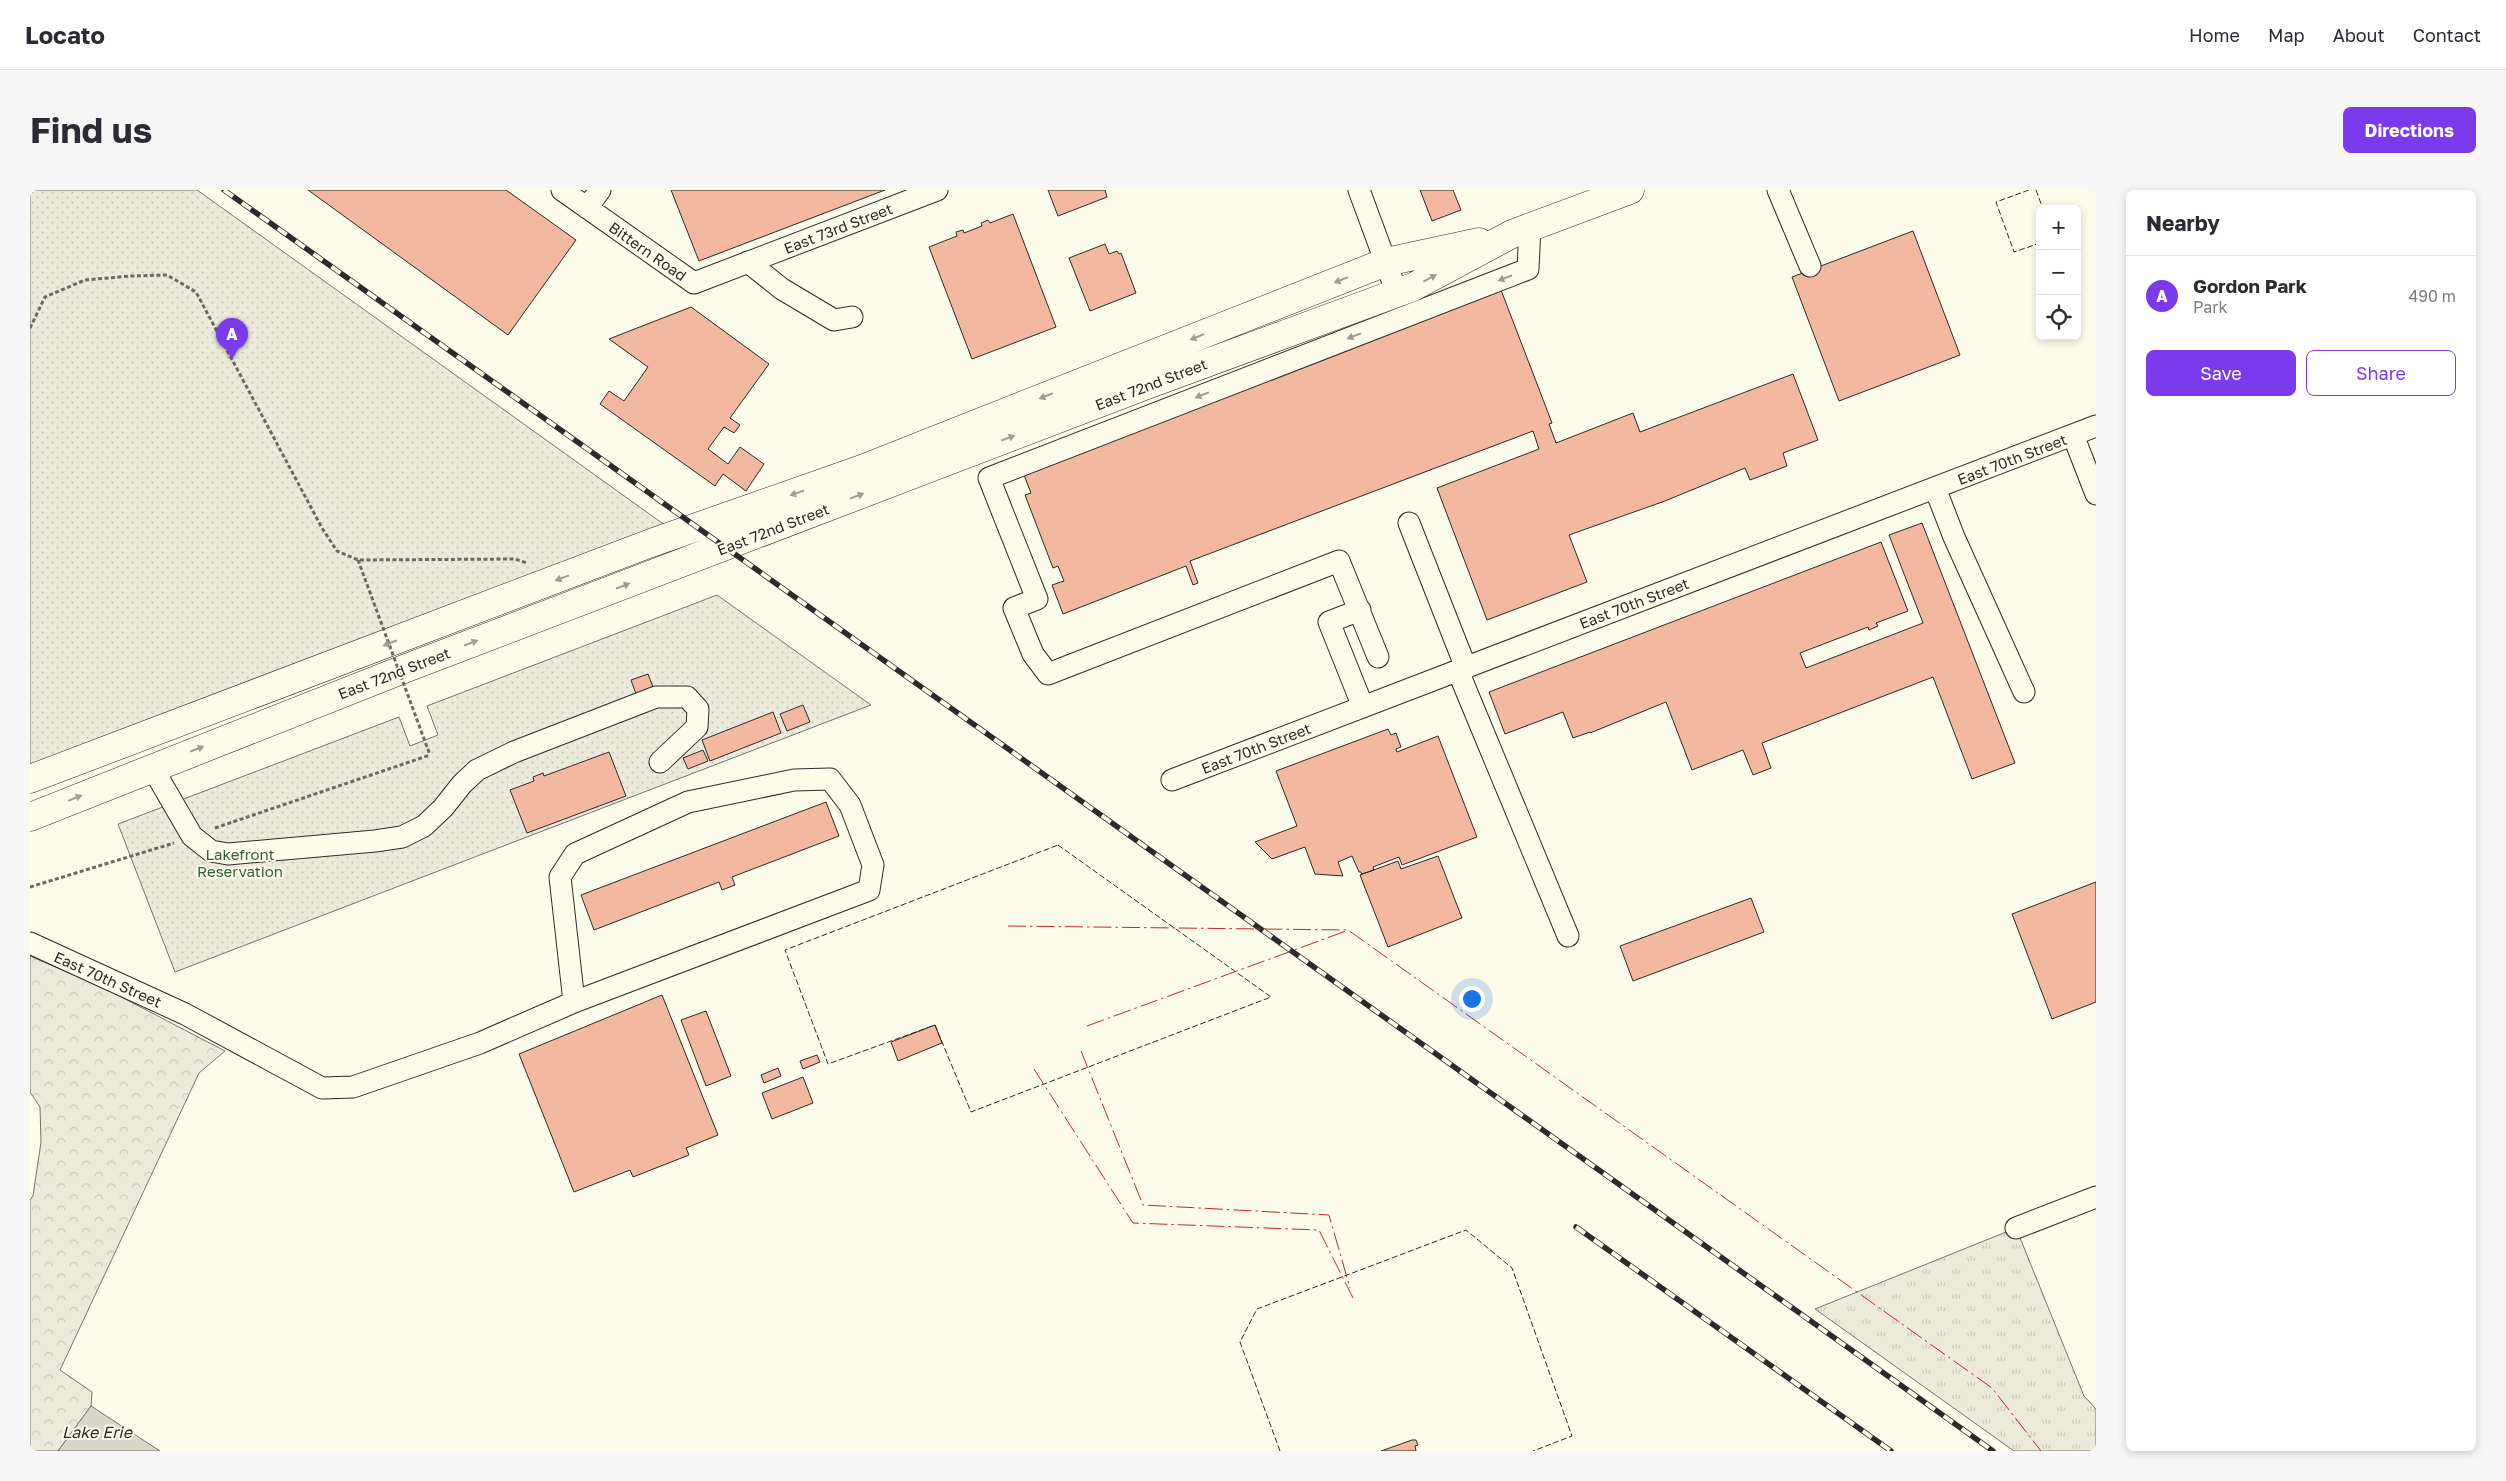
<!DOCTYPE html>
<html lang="en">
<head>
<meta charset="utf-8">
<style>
	:root { --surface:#fff; --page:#f7f7f7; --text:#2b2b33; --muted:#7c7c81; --line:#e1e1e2; --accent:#7c3aed }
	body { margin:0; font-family:"Golos Text",sans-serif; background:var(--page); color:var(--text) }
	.controls { position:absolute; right:15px; top:15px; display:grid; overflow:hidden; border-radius:8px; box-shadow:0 2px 8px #0003 }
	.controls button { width:45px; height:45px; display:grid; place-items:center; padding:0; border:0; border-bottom:1px solid var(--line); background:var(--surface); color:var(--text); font:25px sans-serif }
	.you { position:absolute; left:1441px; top:808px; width:18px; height:18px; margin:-12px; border:4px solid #fff; border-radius:50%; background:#1a73e8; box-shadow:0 0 0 8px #1a73e833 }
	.badge { display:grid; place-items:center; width:32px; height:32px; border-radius:50%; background:var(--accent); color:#fff; font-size:16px; font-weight:700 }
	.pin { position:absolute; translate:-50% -41px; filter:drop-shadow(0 1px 2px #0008) }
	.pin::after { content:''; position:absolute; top:26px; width:18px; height:15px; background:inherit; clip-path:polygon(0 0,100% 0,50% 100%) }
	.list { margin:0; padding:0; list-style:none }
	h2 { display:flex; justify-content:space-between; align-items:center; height:65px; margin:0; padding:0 20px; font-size:21px }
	h2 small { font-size:16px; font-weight:400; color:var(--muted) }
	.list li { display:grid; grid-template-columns:32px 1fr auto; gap:15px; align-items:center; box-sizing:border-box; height:80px; padding:0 20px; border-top:1px solid var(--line) }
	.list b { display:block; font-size:19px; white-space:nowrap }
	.list p { margin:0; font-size:16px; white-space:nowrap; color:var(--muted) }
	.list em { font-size:16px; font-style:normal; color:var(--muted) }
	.actions { display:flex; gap:10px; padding:15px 20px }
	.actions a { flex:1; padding:11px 0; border:1px solid var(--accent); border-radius:8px; text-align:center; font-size:18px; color:var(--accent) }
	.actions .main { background:var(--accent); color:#fff }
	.icon { flex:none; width:28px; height:28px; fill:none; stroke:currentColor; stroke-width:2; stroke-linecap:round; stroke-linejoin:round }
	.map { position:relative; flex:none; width:2066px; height:1261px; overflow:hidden; border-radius:8px }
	header { display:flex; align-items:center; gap:30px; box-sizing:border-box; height:70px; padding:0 25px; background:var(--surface); border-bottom:1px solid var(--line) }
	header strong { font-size:24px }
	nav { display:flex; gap:28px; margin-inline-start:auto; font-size:18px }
	.intro { display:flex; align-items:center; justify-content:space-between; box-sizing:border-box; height:120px; padding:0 30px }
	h1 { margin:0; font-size:35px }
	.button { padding:12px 22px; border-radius:8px; background:var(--accent); color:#fff; font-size:18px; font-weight:700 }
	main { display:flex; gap:30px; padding:0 30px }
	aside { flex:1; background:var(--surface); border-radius:8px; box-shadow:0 2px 8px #0003 }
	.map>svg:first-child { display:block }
	.grass { fill:url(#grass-tufts); stroke:#74746e }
	.forest { fill:url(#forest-crowns); stroke:#74746e }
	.park { fill:url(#park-dots); stroke:#74746e }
	.water { fill:#d8d7c9; stroke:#74746e }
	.building { fill:#f2b8a0; stroke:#2b2b2b }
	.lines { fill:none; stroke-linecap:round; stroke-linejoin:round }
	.minor-casing { stroke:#2b2b2b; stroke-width:23 }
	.major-casing { stroke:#2b2b2b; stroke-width:29 }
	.path { stroke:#6a6964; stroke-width:3; stroke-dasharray:4 2.5; stroke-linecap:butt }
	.minor { stroke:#fdfbea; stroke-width:21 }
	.major { stroke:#fdfbea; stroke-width:28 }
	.rail-casing { stroke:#2b2b2b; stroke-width:5.5 }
	.rail { stroke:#fdfbea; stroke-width:4; stroke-dasharray:11; stroke-linecap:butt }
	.path-bridge { stroke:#6a6964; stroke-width:3; stroke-dasharray:4 2.5; stroke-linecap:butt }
	.fence { stroke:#2b2b2b; stroke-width:1; stroke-dasharray:6 2.5; stroke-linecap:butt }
	.power { stroke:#c62828; stroke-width:1; stroke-dasharray:18 4 2.5 4; stroke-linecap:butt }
	.oneway { fill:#9e9d94 }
	.labels { text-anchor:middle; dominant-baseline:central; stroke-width:4; stroke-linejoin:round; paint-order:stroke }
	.street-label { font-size:15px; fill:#2b2b2b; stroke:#fdfbea }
	.park-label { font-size:15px; fill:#34623c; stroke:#fdfbea }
	.water-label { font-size:16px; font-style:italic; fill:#2b2b2b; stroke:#fdfbea }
</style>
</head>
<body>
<header>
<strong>Locato</strong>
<nav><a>Home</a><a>Map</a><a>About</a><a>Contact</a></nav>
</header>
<div class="intro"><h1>Find us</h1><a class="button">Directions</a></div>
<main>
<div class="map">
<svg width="2066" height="1261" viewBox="0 0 2066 1261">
	<defs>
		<pattern id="grass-tufts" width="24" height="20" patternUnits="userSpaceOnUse" patternTransform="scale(1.25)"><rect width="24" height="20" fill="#ecebdb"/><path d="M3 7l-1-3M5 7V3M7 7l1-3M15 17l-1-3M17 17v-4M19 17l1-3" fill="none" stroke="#cbcabc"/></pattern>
		<pattern id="forest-crowns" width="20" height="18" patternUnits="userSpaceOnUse" patternTransform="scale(1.25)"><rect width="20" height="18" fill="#ecebdb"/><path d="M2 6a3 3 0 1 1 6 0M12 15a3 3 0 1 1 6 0" fill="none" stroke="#cbcabc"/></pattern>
		<pattern id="park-dots" width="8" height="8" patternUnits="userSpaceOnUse" patternTransform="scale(1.25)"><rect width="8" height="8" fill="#ecebdb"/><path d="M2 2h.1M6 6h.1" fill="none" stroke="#cbcabc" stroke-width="1.8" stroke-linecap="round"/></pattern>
	</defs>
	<rect width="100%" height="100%" fill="#fdfbea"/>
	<path class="grass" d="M1986 1038 2054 1206 2066 1219V1261H1984L1785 1119Z"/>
	<path class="forest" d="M0 766 72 797 195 861 169 883 30 1180 62 1202 61 1216 28 1261H0V1010L3 1006 11 952 10 917 0 902Z"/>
	<path class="park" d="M0 0H167L639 338 0 584Z
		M687 405 841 515 145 782 88 634 369 527 380 556 408 545 397 516Z"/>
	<path class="water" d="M61 1216 130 1261H28Z"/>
	<path class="building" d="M278 0H476L546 50 478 145Z
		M641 0H855L669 71Z
		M1018 0H1075L1077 7 1028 26Z
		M1390 0H1423L1431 20 1402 31Z
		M983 24 1026 137 942 169 899 57 927 46 926 42 933 40 934 43 952 36 951 33 958 30 960 33Z
		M1883 41 1930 165 1809 211 1762 87Z
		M1075 54 1079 64 1087 61 1089 64 1091 63 1106 103 1060 121 1039 68Z
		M1471 100 1522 233 1519 234 1526 253 1603 223 1610 242 1763 184 1788 250 1753 263 1757 276 1720 290 1715 278 1635 311 1539 345 1557 392 1457 430 1407 298 1509 259 1503 241 1160 371 1168 393 1163 395 1156 376 1033 424 1022 395 1034 391 1028 376 1023 378 995 305 1001 303 994 285Z
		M661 117 739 174 700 228 710 235 704 243 694 237 678 259 698 274 710 257 734 274 716 301 693 284 685 296 570 214 579 201 594 211 618 177 579 149Z
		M1892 333 1985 573 1942 589 1903 487 1732 553 1741 578 1723 585 1713 560 1662 580 1636 512 1560 543V542L1543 548 1533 522 1475 544 1459 502 1851 352 1878 421 1846 433 1848 436 1839 440 1838 437 1770 463 1776 478 1893 433 1859 345Z
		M618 484 623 497 606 504 601 490Z
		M773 515 780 532 757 541 750 524Z
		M743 522 751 543 680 571 672 550Z
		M1358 539 1361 545 1366 543 1371 557 1366 559 1367 562 1408 546 1447 647 1372 675 1369 667 1343 677 1344 680 1332 684 1331 682H1329L1322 666 1308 672 1313 686 1285 684 1275 657 1242 669 1225 652 1267 636 1246 581Z
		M673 560 678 571 658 579 653 568Z
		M579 562 596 606 497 643 480 600 504 591 503 587 513 583 514 586Z
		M796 612 809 646 702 687 705 695 692 700 689 692 564 740 551 705Z
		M1408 666 1432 728 1358 757 1330 685 1368 671 1371 679Z
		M2066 692V812L2022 829 1982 724Z
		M1721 708 1734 742 1603 791 1590 756Z
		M632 805 688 945 656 958 659 965 603 987 600 980 544 1002 489 864Z
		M676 821 701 886 676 896 651 830Z
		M905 835 912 853 868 871 861 852Z
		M787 865 790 872 773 879 770 871Z
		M748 878 751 886 734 893 731 885Z
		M773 887 783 913 742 929 732 903Z
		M1382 1250H1386L1388 1255 1385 1256 1386 1261H1351Z"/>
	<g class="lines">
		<g class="minor-casing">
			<path id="minor" d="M532 0 664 93 907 0
				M1329 0 1367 103
				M1748 0 1780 76
				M557 18 570 0
				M718 72 752 99 804 130 822 127
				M2043 245 2066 304
				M1905 298 1924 347 1994 502
				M1379 333 1436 478
				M1330 420 1299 432 1333 517
				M1348 467 1309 371 1018 484 1003 464 984 418 1007 409 959 288 1498 79 1500 37
				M1428 481 1538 746
				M122 577 162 646 181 661 198 664 345 651 372 647 394 636 413 618 432 594 447 580 484 562 626 507H657L668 519 667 537 630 572
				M1142 590 2066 236
				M0 753 155 824 292 898 323 897 450 853 544 812 839 700 843 675 820 615 800 589 764 590 658 612 545 664 530 687 544 812
				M1986 1038 2066 1007"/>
		</g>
		<g class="major-casing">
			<path id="major" d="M0 589 621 353 832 279 1356 72 1449 52
				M0 627 379 477 1117 195 1383 97 1482 44 1600 0"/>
		</g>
		<path class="path" d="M0 138 15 107 55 90 101 86 137 85 166 102 292 338 307 361 328 370 485 369 497 373
			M185 638 400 565
			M0 697 144 653"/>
		<use href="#minor" class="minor"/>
		<use href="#major" class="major"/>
		<g class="rail-casing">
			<path id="rail" d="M194 0 1963 1261
				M1546 1037 1861 1261"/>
		</g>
		<use href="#rail" class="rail"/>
		<path class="path-bridge" d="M328 370 400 565"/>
		<path class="fence" d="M1999 0 1966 12 1984 62 2010 53
			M2006 0 2013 19
			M1028 655 1241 807 941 922 905 835 798 874 755 760Z
			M1250 1261 1210 1152 1227 1119 1436 1040 1482 1078 1542 1246 1503 1261"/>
		<path class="power" d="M978 736 1318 740 1962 1198 2011 1261
			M1057 836 1316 741
			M1051 861 1113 1015 1299 1025 1320 1098
			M1004 879 1103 1033 1289 1040 1323 1108"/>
	</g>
	<defs><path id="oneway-solid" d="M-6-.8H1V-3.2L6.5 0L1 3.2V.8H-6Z" transform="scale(1.25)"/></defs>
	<g class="oneway">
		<use href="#oneway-solid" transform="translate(1400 88) rotate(-28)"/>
		<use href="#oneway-solid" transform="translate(1475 88) rotate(159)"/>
		<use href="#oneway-solid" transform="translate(1311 90) rotate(158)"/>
		<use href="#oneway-solid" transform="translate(1324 146) rotate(159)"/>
		<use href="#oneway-solid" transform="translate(1167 147) rotate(158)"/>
		<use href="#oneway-solid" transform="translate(1172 205) rotate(159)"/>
		<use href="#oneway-solid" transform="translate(1016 206) rotate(158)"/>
		<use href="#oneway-solid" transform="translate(978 248) rotate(-21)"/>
		<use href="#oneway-solid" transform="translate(767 303) rotate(161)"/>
		<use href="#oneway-solid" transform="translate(827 306) rotate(-21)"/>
		<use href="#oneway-solid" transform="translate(532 388) rotate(159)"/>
		<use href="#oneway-solid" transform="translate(593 396) rotate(-21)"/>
		<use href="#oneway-solid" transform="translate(360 453) rotate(159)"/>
		<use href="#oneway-solid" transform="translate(441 453) rotate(-21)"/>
		<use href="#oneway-solid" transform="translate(167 559) rotate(-21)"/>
		<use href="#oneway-solid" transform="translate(45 608) rotate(-22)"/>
	</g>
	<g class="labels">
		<g class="street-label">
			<text transform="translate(808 38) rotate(-21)">East 73rd Street</text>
			<text transform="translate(618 61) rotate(35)">Bittern Road</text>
			<text transform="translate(1121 194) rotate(-21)">East 72nd Street</text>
			<text transform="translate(1982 269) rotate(-21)">East 70th Street</text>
			<text transform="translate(743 339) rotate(-21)">East 72nd Street</text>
			<text transform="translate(1604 413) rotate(-21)">East 70th Street</text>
			<text transform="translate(364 483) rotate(-21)">East 72nd Street</text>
			<text transform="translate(1226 558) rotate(-21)">East 70th Street</text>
			<text transform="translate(78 789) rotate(24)">East 70th Street</text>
		</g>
		<g class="park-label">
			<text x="210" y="664">Lakefront<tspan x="210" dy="17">Reservation</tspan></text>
		</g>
		<g class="water-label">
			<text x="67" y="1242">Lake Erie</text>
		</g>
	</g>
</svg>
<div class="controls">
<button>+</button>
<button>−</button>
<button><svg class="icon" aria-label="locate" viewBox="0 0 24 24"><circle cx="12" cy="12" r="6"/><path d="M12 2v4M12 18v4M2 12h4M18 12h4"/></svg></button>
</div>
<div class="you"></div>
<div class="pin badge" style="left:202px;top:169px">A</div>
</div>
<aside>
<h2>Nearby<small></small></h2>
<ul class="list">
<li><span class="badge">A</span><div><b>Gordon Park</b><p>Park</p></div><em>490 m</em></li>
</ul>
<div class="actions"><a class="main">Save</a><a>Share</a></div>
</aside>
</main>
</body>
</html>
